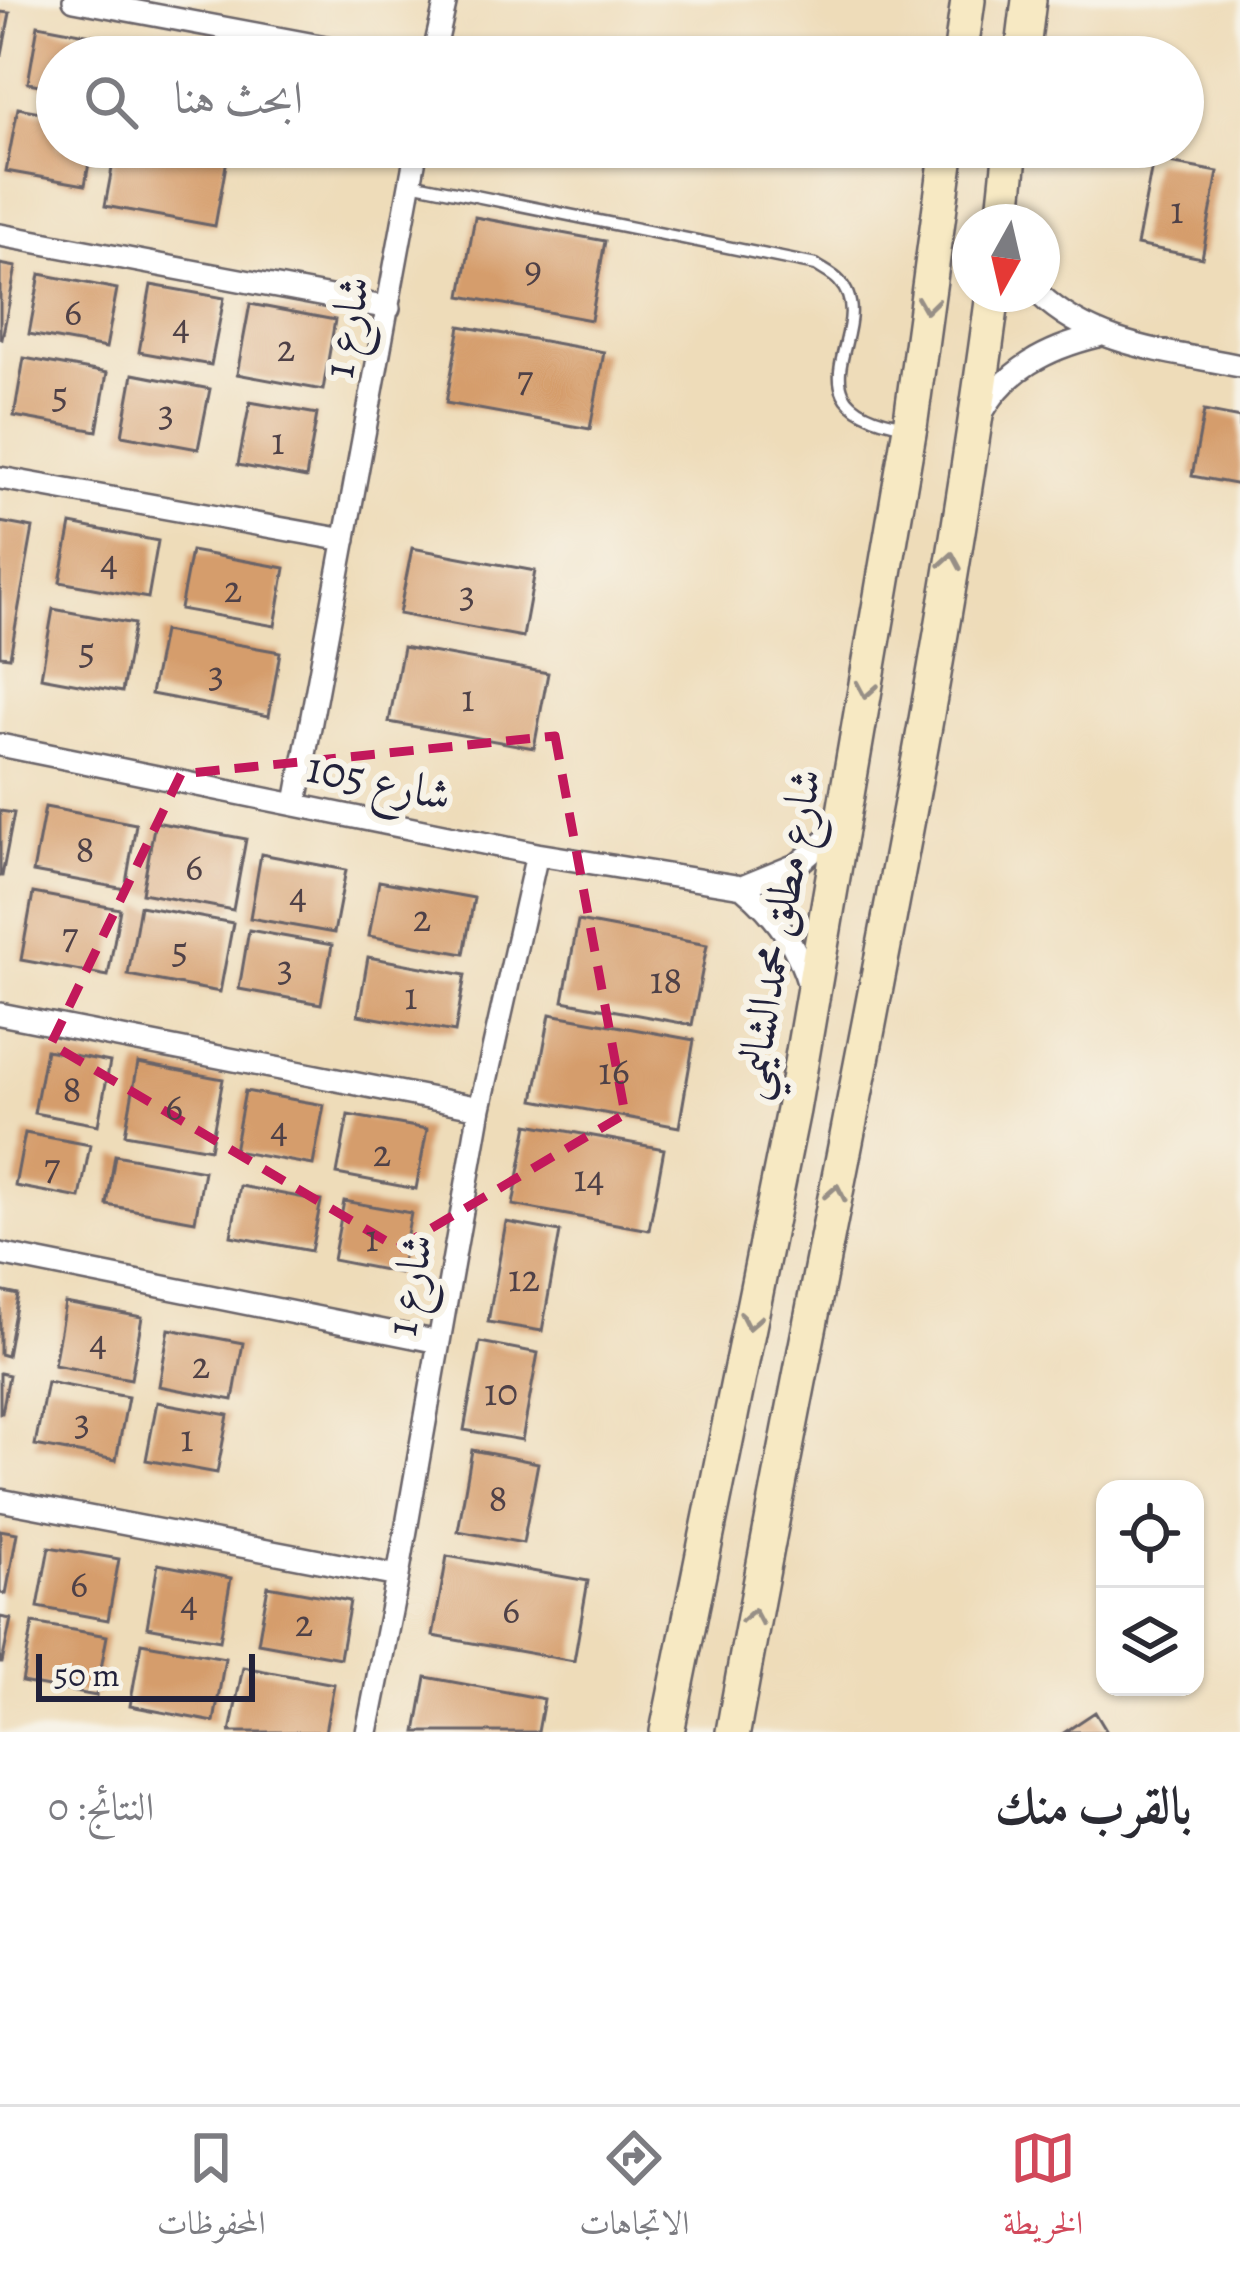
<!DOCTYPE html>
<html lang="ar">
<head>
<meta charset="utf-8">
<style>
	:root { --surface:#fff; --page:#f7f7f7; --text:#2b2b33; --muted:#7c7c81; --line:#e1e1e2; --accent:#d1495b }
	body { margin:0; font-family:Alegreya,Amiri,serif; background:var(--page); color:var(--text); direction:rtl }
	.controls { position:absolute; right:36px; bottom:36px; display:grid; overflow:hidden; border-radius:24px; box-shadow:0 3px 9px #0004 }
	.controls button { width:108px; height:108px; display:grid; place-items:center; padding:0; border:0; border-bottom:3px solid var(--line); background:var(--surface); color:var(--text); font:60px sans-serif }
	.compass { position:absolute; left:952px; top:204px; width:108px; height:108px; border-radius:50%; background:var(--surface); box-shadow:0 3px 9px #0004; rotate:188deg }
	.scale { position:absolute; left:36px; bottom:30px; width:219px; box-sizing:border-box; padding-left:12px; border:6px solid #22223b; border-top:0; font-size:33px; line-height:42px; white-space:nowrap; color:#22223b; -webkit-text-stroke:9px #f7f3e8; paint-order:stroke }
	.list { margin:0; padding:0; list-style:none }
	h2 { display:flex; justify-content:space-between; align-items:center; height:156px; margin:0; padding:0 48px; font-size:51px }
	h2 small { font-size:39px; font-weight:400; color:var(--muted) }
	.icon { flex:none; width:66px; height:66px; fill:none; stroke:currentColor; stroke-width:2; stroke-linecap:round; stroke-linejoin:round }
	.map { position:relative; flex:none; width:1240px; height:1732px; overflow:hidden; direction:ltr }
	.search { position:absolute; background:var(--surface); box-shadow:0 3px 9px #0004; left:36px; right:36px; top:36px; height:132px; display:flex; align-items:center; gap:30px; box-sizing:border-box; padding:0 42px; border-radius:66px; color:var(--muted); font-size:45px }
	.sheet { height:372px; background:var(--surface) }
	nav { display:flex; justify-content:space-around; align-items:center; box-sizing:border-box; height:168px; border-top:3px solid var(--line); background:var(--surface); font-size:33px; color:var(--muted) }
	nav a { display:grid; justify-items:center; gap:6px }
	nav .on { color:var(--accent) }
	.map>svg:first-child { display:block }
	.building { fill:#d59d6c }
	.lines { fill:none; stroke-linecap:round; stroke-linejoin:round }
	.lane-casing { stroke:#696367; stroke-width:15 }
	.street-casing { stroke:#696367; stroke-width:26 }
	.secondary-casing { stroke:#696367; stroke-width:38 }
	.lane { stroke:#fff; stroke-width:10 }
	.street { stroke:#fff; stroke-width:21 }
	.secondary { stroke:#f7e9c3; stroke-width:33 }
	.oneway { stroke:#978f86 }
	.marked { fill:none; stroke:#c2185b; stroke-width:9; stroke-dasharray:24 15; stroke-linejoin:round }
	.labels { text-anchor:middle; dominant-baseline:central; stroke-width:12; stroke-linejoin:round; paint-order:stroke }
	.number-label { font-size:39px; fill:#4f4147 }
	.street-label { font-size:45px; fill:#22223b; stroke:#f7f3e8 }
</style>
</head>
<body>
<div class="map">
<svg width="1240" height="1732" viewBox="0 0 1240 1732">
	<rect width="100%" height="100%" fill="#f7f3e8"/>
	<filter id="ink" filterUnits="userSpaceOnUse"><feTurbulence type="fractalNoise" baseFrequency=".00833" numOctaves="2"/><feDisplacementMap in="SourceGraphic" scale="24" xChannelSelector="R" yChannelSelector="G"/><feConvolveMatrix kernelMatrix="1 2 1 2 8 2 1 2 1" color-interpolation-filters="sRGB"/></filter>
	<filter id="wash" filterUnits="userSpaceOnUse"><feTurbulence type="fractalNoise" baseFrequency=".004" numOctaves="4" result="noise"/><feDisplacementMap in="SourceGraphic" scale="48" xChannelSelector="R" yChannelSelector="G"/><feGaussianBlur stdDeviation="2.7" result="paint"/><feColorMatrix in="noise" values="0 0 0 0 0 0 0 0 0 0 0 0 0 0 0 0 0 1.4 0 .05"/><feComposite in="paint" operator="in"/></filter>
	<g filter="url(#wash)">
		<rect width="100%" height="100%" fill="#eedcb9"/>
		<g id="blocks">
			<path class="building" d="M0 12 10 13 2 54H0Z
				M38 25 123 41 120 57H57V88L28 83Z
				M143 46 192 55V57H141Z
				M18 108 57 115V147H92L85 185 6 171Z
				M116 147 229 148 215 226 105 206Z
				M1153 160 1218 172 1202 258 1137 245Z
				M475 217 605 241 591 320 461 296Z
				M0 264 16 267 2 339 0 338Z
				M40 274 117 289 106 348 29 334Z
				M151 285 224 298 211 365 139 352Z
				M250 304 335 320 323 390 237 374Z
				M460 326 604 352 590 429 446 403Z
				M24 358 107 373 97 431 14 416Z
				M133 374 210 389 198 449 122 435Z
				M250 402 317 414 306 478 238 465Z
				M1204 411 1240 418V485L1192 476Z
				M0 522 33 528 10 657 0 656Z
				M71 524 158 541 148 598 60 582Z
				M412 548 535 571 523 637 399 614Z
				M191 551 285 568 275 626 180 609Z
				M53 609 134 624 122 692 41 677Z
				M163 631 280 652 269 716 151 694Z
				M403 647 548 673 534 748 389 722Z
				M45 807 136 824 125 889 33 872Z
				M0 811 14 813 2 876H0Z
				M155 822 246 839 233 910 142 893Z
				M261 854 346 870 334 933 250 918Z
				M379 881 474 898 464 954 369 936Z
				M33 893 120 909 108 976 21 960Z
				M140 906 233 923 220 992 128 975Z
				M578 921 707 945 692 1025 563 1001Z
				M249 930 332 945 321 1004 239 989Z
				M368 957 465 975 455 1032 358 1015Z
				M550 1014 694 1040 679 1127 534 1100Z
				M46 1050 110 1062 98 1125 34 1113Z
				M138 1063 223 1079 210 1149 125 1134Z
				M245 1091 324 1105 313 1165 234 1151Z
				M348 1115 427 1129 416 1189 337 1174Z
				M528 1124 664 1149 649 1230 513 1205Z
				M25 1133 90 1145 80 1198 15 1186Z
				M115 1155 204 1171 195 1221 107 1205Z
				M240 1186 321 1201 311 1251 231 1236Z
				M344 1201 411 1213 400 1273 333 1260Z
				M506 1222 560 1232 542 1331 488 1322Z
				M0 1291 18 1295 7 1356 0 1354Z
				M65 1303 142 1317 131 1379 54 1365Z
				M169 1329 243 1343 233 1400 159 1386Z
				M480 1342 538 1353 522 1440 464 1430Z
				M0 1373 9 1375 2 1413H0Z
				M47 1382 128 1397 116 1460 35 1445Z
				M157 1402 228 1415 217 1473 146 1460Z
				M472 1450 538 1463 523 1543 458 1531Z
				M0 1530 17 1533 6 1594 0 1593Z
				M49 1547 119 1559 108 1620 38 1607Z
				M447 1556 588 1581 574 1661 433 1636Z
				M158 1564 231 1578 220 1640 147 1627Z
				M268 1586 350 1601 340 1658 258 1643Z
				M0 1617 11 1619 2 1663H0Z
				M33 1623 107 1636 96 1696 22 1682Z
				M141 1643 225 1658 214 1722 130 1706Z
				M243 1667 334 1684 325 1732H230Z
				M426 1677 544 1699 538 1732H416Z
				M1095 1712 1107 1732H1065Z"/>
		</g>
	</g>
	<g filter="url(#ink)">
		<use href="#blocks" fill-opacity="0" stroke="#696367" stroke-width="3"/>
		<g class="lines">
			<g class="lane-casing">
				<path id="lane" d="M411 183 816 265C823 270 834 275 839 281 884 329 777 404 907 426"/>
			</g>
			<g class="street-casing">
				<path id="street" d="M74 0 379 57
					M433 57 446 0
					M0 235 389 308
					M1039 294C1095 347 1167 351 1240 366
					M980 417C1004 370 1048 348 1098 336
					M0 478 345 540
					M0 745 537 854 742 887 798 864 838 830
					M296 803 417 147
					M742 887C777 916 798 946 810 989
					M0 1014 480 1108
					M0 1254 439 1342
					M0 1500 398 1576
					M367 1732 398 1576 480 1108 537 854"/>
			</g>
			<g class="secondary-casing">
				<path id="secondary" d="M960 57 968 0
					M1022 57 1029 0
					M1003 222 1011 147
					M667 1732 793 1110 910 427 948 147
					M733 1732C818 1253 929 777 993 294"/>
			</g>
			<use href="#lane" class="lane"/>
			<use href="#street" class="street"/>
			<use href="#secondary" class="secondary"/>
		</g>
		<defs><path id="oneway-chevron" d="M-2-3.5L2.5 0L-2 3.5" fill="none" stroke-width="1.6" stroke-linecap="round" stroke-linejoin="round" transform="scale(3)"/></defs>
		<g class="oneway">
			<use href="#oneway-chevron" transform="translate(927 305) rotate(98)"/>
			<use href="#oneway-chevron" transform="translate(951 561) rotate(-80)"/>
			<use href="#oneway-chevron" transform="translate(866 690) rotate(100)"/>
			<use href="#oneway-chevron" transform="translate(836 1193) rotate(-79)"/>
			<use href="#oneway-chevron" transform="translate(750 1321) rotate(101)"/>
			<use href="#oneway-chevron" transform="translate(753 1617) rotate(-80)"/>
		</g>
	</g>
	<path class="marked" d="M555 736 625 1114 398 1248 51 1044 181 774Z"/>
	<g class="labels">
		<g class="number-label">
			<text x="1177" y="209">1</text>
			<text x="533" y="268">9</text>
			<text x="73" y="311">6</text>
			<text x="181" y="325">4</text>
			<text x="286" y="347">2</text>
			<text x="525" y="377">7</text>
			<text x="60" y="394">5</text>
			<text x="166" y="412">3</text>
			<text x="278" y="440">1</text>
			<text x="109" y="561">4</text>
			<text x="233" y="588">2</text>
			<text x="467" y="593">3</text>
			<text x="87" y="650">5</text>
			<text x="216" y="673">3</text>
			<text x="468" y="697">1</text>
			<text x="85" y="848">8</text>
			<text x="194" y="866">6</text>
			<text x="298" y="894">4</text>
			<text x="422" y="917">2</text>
			<text x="70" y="934">7</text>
			<text x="180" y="949">5</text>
			<text x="285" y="967">3</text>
			<text x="666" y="979">18</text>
			<text x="411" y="995">1</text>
			<text x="614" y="1070">16</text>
			<text x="72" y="1088">8</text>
			<text x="174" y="1106">6</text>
			<text x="279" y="1128">4</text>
			<text x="382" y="1152">2</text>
			<text x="52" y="1165">7</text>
			<text x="589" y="1177">14</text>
			<text x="372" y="1237">1</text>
			<text x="524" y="1277">12</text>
			<text x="98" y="1341">4</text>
			<text x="201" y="1364">2</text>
			<text x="501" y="1391">10</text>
			<text x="82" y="1421">3</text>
			<text x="187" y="1437">1</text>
			<text x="498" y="1497">8</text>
			<text x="79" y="1583">6</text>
			<text x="189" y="1602">4</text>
			<text x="511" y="1609">6</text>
			<text x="304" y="1622">2</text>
		</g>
		<g class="street-label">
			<text transform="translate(346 327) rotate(-80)">شارع 1</text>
			<text transform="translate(379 781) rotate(12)">شارع 105</text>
			<text transform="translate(777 934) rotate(-80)">شارع مطلق محمدالشاليمي</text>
			<text transform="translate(409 1285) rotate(-80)">شارع 1</text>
		</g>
	</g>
</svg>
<div class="controls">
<button><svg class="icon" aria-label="locate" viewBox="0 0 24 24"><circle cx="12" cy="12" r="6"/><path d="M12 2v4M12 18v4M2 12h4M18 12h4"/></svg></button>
<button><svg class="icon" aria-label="layers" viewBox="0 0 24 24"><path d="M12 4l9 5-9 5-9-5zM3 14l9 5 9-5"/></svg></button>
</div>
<svg class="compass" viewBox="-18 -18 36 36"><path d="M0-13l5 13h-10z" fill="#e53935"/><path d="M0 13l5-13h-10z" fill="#7c7c81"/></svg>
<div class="scale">50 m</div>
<div class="search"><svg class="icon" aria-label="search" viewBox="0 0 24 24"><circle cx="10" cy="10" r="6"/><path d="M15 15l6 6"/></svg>ابحث هنا</div>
</div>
<section class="sheet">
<h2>بالقرب منك<small>النتائج: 0</small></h2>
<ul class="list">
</ul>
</section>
<nav>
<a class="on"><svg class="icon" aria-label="map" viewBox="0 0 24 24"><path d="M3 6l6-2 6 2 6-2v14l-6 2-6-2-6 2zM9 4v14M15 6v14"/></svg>الخريطة</a>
<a><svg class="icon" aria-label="directions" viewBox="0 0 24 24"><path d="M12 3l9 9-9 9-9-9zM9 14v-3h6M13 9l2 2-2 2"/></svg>الاتجاهات</a>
<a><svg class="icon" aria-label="saved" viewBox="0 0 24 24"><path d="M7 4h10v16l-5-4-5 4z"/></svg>المحفوظات</a>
</nav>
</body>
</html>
